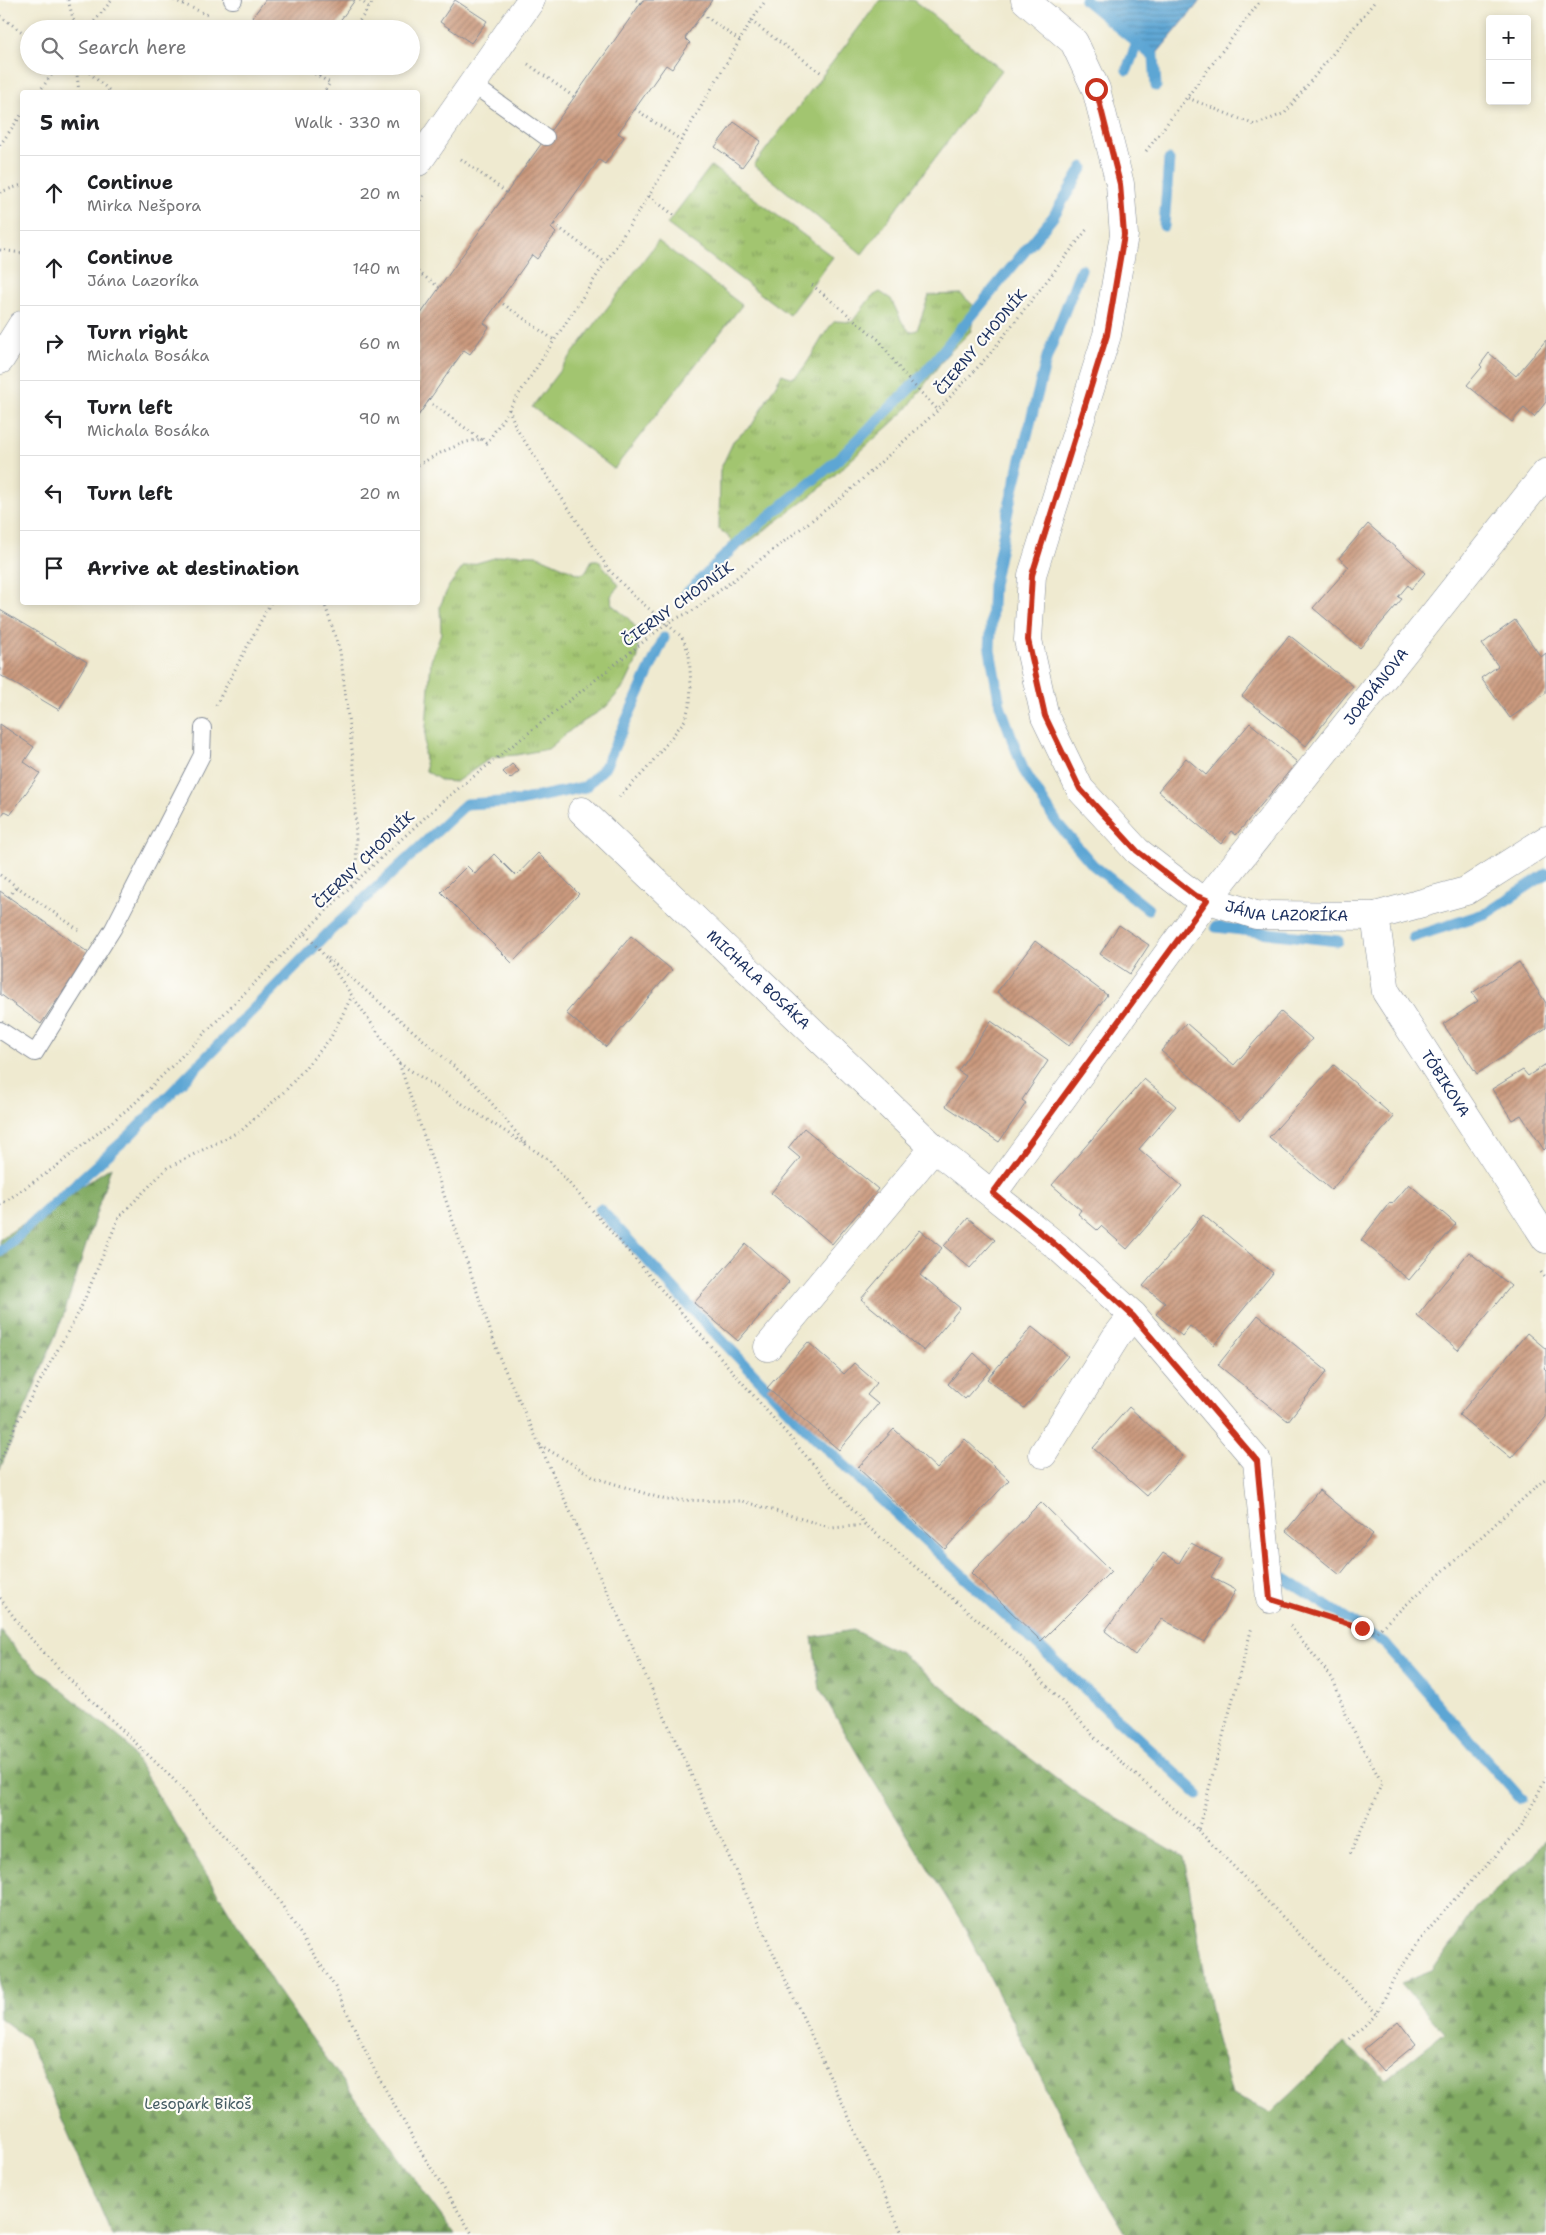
<!DOCTYPE html>
<html lang="en">
<head>
<meta charset="utf-8">
<style>
	:root { --surface:#fff; --page:#f2f2f2; --text:#202124; --muted:#757577; --line:#e0e0e0 }
	body { margin:0; font-family:"Shantell Sans",sans-serif; background:var(--page); color:var(--text) }
	.controls { position:absolute; right:15px; top:15px; display:grid; overflow:hidden; border-radius:5px; box-shadow:0 2px 8px #0003 }
	.controls button { width:45px; height:45px; display:grid; place-items:center; padding:0; border:0; border-bottom:1px solid var(--line); background:var(--surface); color:var(--text); font:25px sans-serif }
	.stop { position:absolute; width:15px; height:15px; margin:-11px; border:4px solid #c8321e; border-radius:50%; background:#fff }
	.stop.end { background:#c8321e; border-color:#fff; box-shadow:0 1px 5px #0008 }
	.list { margin:0; padding:0; list-style:none }
	h2 { display:flex; justify-content:space-between; align-items:center; height:65px; margin:0; padding:0 20px; font-size:21px }
	h2 small { font-size:16px; font-weight:400; color:var(--muted) }
	.list li { display:grid; grid-template-columns:32px 1fr auto; gap:15px; align-items:center; box-sizing:border-box; height:75px; padding:0 20px; border-top:1px solid var(--line) }
	.list b { display:block; font-size:19px; white-space:nowrap }
	.list p { margin:0; font-size:16px; white-space:nowrap; color:var(--muted) }
	.list em { font-size:16px; font-style:normal; color:var(--muted) }
	.icon { flex:none; width:28px; height:28px; fill:none; stroke:currentColor; stroke-width:2; stroke-linecap:round; stroke-linejoin:round }
	.map { position:relative; flex:none; width:1546px; height:2235px; overflow:hidden }
	.search { position:absolute; background:var(--surface); box-shadow:0 2px 8px #0003; left:20px; top:20px; width:400px; height:55px; display:flex; align-items:center; gap:12px; box-sizing:border-box; padding:0 18px; border-radius:28px; color:var(--muted); font-size:19px }
	.panel { position:absolute; background:var(--surface); box-shadow:0 2px 8px #0003; left:20px; top:90px; width:400px; height:515px; border-radius:5px }
	.map>svg:first-child { display:block }
	.grass { fill:url(#grass-tufts); stroke:#5e7a66 }
	.forest { fill:url(#forest-firs); stroke:#4e6c60 }
	.pitch { fill:#a2c56f; stroke:#5e7a66 }
	.water { fill:url(#water-rules); stroke:#3c6a99 }
	.lines { fill:none; stroke-linecap:round; stroke-linejoin:round }
	.stream { stroke:#5da6d4; stroke-width:11 }
	.building { fill:url(#building-hatch) }
	.lane-casing { stroke:#858c97; stroke-width:18 }
	.street-casing { stroke:#858c97; stroke-width:29 }
	.path { stroke:#858c97; stroke-width:3; stroke-dasharray:1 4; stroke-linecap:butt }
	.lane { stroke:#fff; stroke-width:16 }
	.street { stroke:#fff; stroke-width:28 }
	.route { stroke:#c8321e; stroke-width:6 }
	.labels { text-anchor:middle; dominant-baseline:central; stroke-width:4.5; stroke-linejoin:round; paint-order:stroke }
	.street-label { font-size:15px; fill:#1b2f5e; stroke:#fdfcf7 }
	.park-label { font-size:15px; fill:#445c63; stroke:#fdfcf7 }
</style>
</head>
<body>
<div class="map">
<svg width="1546" height="2235" viewBox="0 0 1546 2235">
	<defs>
		<pattern id="grass-tufts" width="24" height="20" patternUnits="userSpaceOnUse" patternTransform="scale(1.25)"><rect width="24" height="20" fill="#a2c56f"/><path d="M3 7l-1-3M5 7V3M7 7l1-3M15 17l-1-3M17 17v-4M19 17l1-3" fill="none" stroke="#83a05e"/></pattern>
		<pattern id="forest-firs" width="22" height="20" patternUnits="userSpaceOnUse" patternTransform="scale(1.25)"><rect width="22" height="20" fill="#81aa62"/><path d="M5 1l3.5 6h-7zM16 11l3.5 6h-7z" fill="#698b54"/></pattern>
		<pattern id="water-rules" width="6" height="5" patternUnits="userSpaceOnUse" patternTransform="scale(1.25)"><rect width="6" height="5" fill="#5da6d4"/><path d="M0 2.5h6" fill="none" stroke="#4c88af"/></pattern>
		<pattern id="building-hatch" width="6" height="6" patternUnits="userSpaceOnUse" patternTransform="scale(1.25)"><rect width="6" height="6" fill="#cb9a7e"/><path d="M-1 1l2-2M0 6l6-6M5 7l2-2" fill="none" stroke="#a47e6a"/></pattern>
	</defs>
	<rect width="100%" height="100%" fill="#fdfcf7"/>
	<filter id="ink" filterUnits="userSpaceOnUse"><feTurbulence type="fractalNoise" baseFrequency=".02" numOctaves="2"/><feDisplacementMap in="SourceGraphic" scale="10" xChannelSelector="R" yChannelSelector="G"/><feConvolveMatrix kernelMatrix="1 2 1 2 8 2 1 2 1" color-interpolation-filters="sRGB"/></filter>
	<filter id="wash" filterUnits="userSpaceOnUse"><feTurbulence type="fractalNoise" baseFrequency=".0096" numOctaves="4" result="noise"/><feDisplacementMap in="SourceGraphic" scale="20" xChannelSelector="R" yChannelSelector="G"/><feGaussianBlur stdDeviation="1.12" result="paint"/><feColorMatrix in="noise" values="0 0 0 0 0 0 0 0 0 0 0 0 0 0 0 0 0 1.4 0 .05"/><feComposite in="paint" operator="in"/></filter>
	<g filter="url(#wash)">
		<rect width="100%" height="100%" fill="#efead0"/>
		<path class="grass" d="M711 166 833 257 789 315 667 224Z
			M880 292 891 299 902 322 910 332 917 330 929 295 961 294 975 307 971 331 945 357 906 410 818 490 737 551 728 536 719 529 720 470 734 440 752 425 782 374 792 378C809 369 819 336 835 321L852 322 871 297Z
			M508 554 536 555 579 574 585 573 592 560H598L619 585 611 596 612 605 627 617 638 630V658L625 685 606 707 572 729 548 749 516 755 492 757 456 782 442 781 426 771 424 753 431 661 441 633 440 606 449 586 463 567Z"/>
		<path class="forest" d="M111 1167 63 1317 0 1469V1239Z
			M0 1630 23 1658 126 1743 279 1993 455 2235H112L27 2038 0 2018Z
			M853 1630 902 1654 1011 1744 1082 1797 1184 1857 1215 2032 1232 2095 1271 2112 1344 2043 1387 2079 1445 2033 1401 1983 1432 1971 1476 1908 1534 1856 1546 1839V2235H1127L1089 2173 963 1924 866 1769 820 1689 812 1637Z"/>
		<path class="pitch" d="M880 0H913L1002 70 862 254 754 165Z
			M658 241 742 305 614 469 532 407Z"/>
		<path class="water" d="M1085 0H1201L1154 57Z"/>
		<g class="lines">
			<path class="stream" d="M1085 0 1154 57 1156 86
				M1127 70 1137 43
				M1164 226 1169 160
				M1081 269 1047 357 1009 506 993 585 990 650 1000 705 1023 769 1057 823 1093 865 1148 909
				M685 595 745 536 841 457 923 375 1053 217 1083 167
				M1216 927 1338 941
				M1413 937 1487 913 1546 874
				M600 1209 693 1310 816 1439 1198 1794
				M0 1252 130 1135 329 932 466 804 519 801 585 787 605 767 664 638
				M1279 1575 1383 1642 1521 1799"/>
		</g>
		<g id="blocks">
			<path class="building" d="M265 0H355L334 29H268L252 18Z
				M455 0 487 21 471 43 440 22Z
				M643 0H712L685 38 690 43 672 69 666 65 618 133 624 137 605 164 599 160 551 228 556 233 537 259 532 255 484 323 489 327 470 354 464 350 418 416V318Z
				M734 122 761 141 742 167 715 147Z
				M1546 340V402L1534 417 1524 408 1512 422 1467 385 1482 367 1480 365 1489 353 1516 376Z
				M1368 524 1425 573 1411 589 1408 585 1398 597 1402 599 1360 648 1313 608 1349 567 1339 558Z
				M0 610 87 662 59 710 0 675Z
				M1515 620 1541 657 1546 653V693L1510 718 1481 678 1498 666 1482 644Z
				M1289 635 1353 686 1306 746 1242 696Z
				M1250 723 1297 762 1236 835 1231 831 1221 844 1158 791 1186 758 1206 775Z
				M0 724 34 747 24 762 40 773 11 814 5 811 0 818Z
				M512 764 519 771 510 779 503 772Z
				M538 853 579 894 512 963 441 892 467 866 475 874 494 854 516 876Z
				M0 891 89 953 41 1024 0 994Z
				M1119 925 1149 945 1130 974 1100 954Z
				M631 936 672 970 606 1047 566 1013Z
				M1035 941 1107 995 1069 1046 997 992Z
				M1519 962 1546 1003V1028L1477 1074 1443 1024 1478 1001 1472 993Z
				M1281 1012 1312 1039 1240 1120 1161 1051 1186 1023 1234 1065Z
				M991 1021 1048 1061 1022 1100 1026 1103 999 1142 946 1106 966 1076 958 1071Z
				M1546 1064V1148L1544 1150 1521 1115 1512 1120 1492 1089 1523 1070 1528 1076Z
				M1334 1065 1394 1117 1331 1190 1269 1137Z
				M1144 1079 1176 1106 1139 1149 1182 1186 1127 1249 1101 1226 1097 1230 1078 1214 1081 1210 1052 1185Z
				M804 1128 878 1189 832 1244 771 1193 800 1158 788 1148Z
				M1409 1184 1456 1224 1409 1280 1361 1240 1390 1202 1392 1204Z
				M1203 1215 1273 1273 1214 1345 1190 1326 1182 1336 1156 1314 1165 1303 1143 1286Z
				M968 1218 995 1240 970 1268 944 1246Z
				M920 1230 942 1248 920 1275 960 1308 924 1351 861 1299Z
				M746 1244 789 1282 738 1341 694 1303Z
				M1469 1252 1511 1286 1458 1350 1417 1316Z
				M1258 1315 1327 1371 1288 1421 1218 1365Z
				M1032 1327 1068 1356 1024 1408 987 1379Z
				M1527 1333 1546 1349V1365L1544 1368 1546 1370V1417L1511 1458 1459 1415Z
				M808 1342 844 1374 854 1363 877 1383 867 1395 878 1404 839 1450 767 1388Z
				M974 1353 991 1369 965 1399 948 1384Z
				M1129 1407 1183 1456 1147 1496 1093 1448Z
				M894 1429 937 1469 965 1439 1009 1480 945 1549 858 1468Z
				M1319 1490 1373 1534 1340 1575 1286 1531Z
				M1041 1502 1111 1571 1041 1641 971 1573Z
				M1191 1543 1222 1559 1211 1577 1236 1590 1205 1642 1162 1619 1135 1655 1105 1631 1163 1553 1179 1563Z
				M1398 2021 1416 2044 1383 2071 1364 2049Z"/>
		</g>
	</g>
	<g filter="url(#ink)">
		<use href="#blocks" fill-opacity="0" stroke="#858c97" stroke-width="1"/>
		<g class="lines">
			<g class="lane-casing">
				<path id="lane" d="M232 0H234
					M472 84 546 137
					M0 1030 35 1053 113 929 202 755 203 728"/>
			</g>
			<g class="street-casing">
				<g id="street">
					<path id="s1" d="M1025 0 1074 42 1096 89 1120 184 1124 235 1107 335 1032 575 1028 640 1045 717 1080 789 1137 851 1194 895 1256 915 1375 916 1466 891 1546 840"/>
					<path d="M418 162 531 0"/>
					<path d="M0 360 22 325"/>
					<path id="s2" d="M582 811 934 1148 1058 1247 1133 1315 1116 1337 1043 1454"/>
					<path id="s3" d="M1375 916 1386 992 1546 1239"/>
					<path id="s4" d="M993 1193 1207 900 1546 473"/>
					<path d="M1133 1315 1257 1461 1270 1599"/>
					<path d="M768 1347 934 1148"/>
				</g>
			</g>
			<path class="path" d="M68 0 76 29
				M174 0 208 15
				M360 0 369 7
				M636 0 641 3
				M702 14 740 41
				M0 16 29 37
				M751 21 823 74
				M88 29 112 0
				M354 29 374 0
				M528 64 574 97
				M76 66 79 92
				M82 66 111 92
				M302 66 330 83 324 92
				M319 76 327 66
				M39 92 58 66
				M1188 98 1255 125 1285 113 1376 0
				M635 109 681 140
				M0 145 22 114
				M1146 151 1261 0
				M461 159 507 193
				M0 192 22 185
				M649 196 674 215
				M418 205 424 195
				M554 224 606 263
				M0 250 22 253
				M418 272 439 287
				M812 285 879 340 904 375 938 410
				M499 301 554 340
				M428 401 482 440
				M509 409 516 428 609 570 634 596 682 637 689 653 691 686 690 703 685 720 645 771 618 798
				M418 465 444 451 466 442 482 439 487 443 649 196 751 21 766 0
				M324 602 340 651 354 766 357 879
				M216 705 271 602
				M0 875 79 930
				M9 897 16 887
				M306 934 323 954 399 1063 500 1359 903 2235
				M328 958 478 1087 525 1143
				M399 1063 548 1159 866 1525 1019 1655 1102 1745 1198 1830 1252 1627
				M0 1205 57 1166 135 1103 357 880 444 800 667 623 694 610 845 495 938 410 989 355 1088 228
				M1541 1272 1546 1279
				M540 1445 596 1478 666 1500 742 1501 832 1528 866 1525
				M0 1461 16 1424 80 1310 119 1217 167 1168 242 1130 286 1090 330 1039 352 996
				M0 1598 24 1631 64 1674 173 1779 274 1893 335 1987 375 2071 421 2152 473 2235
				M1301 1608 1376 1632 1546 1478
				M1290 1626 1333 1679 1348 1720 1382 1783 1349 1857
				M1198 1830 1377 2014
				M1350 2039 1377 2014 1394 1978 1421 1939 1450 1904 1521 1828 1546 1777"/>
			<use href="#lane" class="lane"/>
			<use href="#street" class="street"/>
		</g>
	</g>
	<g class="lines" filter="url(#ink)">
		<path class="route" d="M1096 89 1120 184 1124 235 1107 335 1032 575 1028 640 1045 716 1080 789 1137 851 1194 895 1207 900 993 1193 1058 1247 1133 1316 1257 1461 1270 1599 1362 1628"/>
	</g>
	<g class="labels">
		<g class="street-label">
			<text transform="translate(981 342) rotate(-50)">ČIERNY CHODNÍK</text>
			<text transform="translate(678 604) rotate(-36)">ČIERNY CHODNÍK</text>
			<text stroke="none"><textPath href="#s4" startOffset="635">JORDÁNOVA</textPath></text>
			<text transform="translate(364 860) rotate(-44)">ČIERNY CHODNÍK</text>
			<text stroke="none"><textPath href="#s1" startOffset="1094">JÁNA LAZORÍKA</textPath></text>
			<text stroke="none"><textPath href="#s2" startOffset="244">MICHALA BOSÁKA</textPath></text>
			<text stroke="none"><textPath href="#s3" startOffset="186">TÓBIKOVA</textPath></text>
		</g>
		<g class="park-label">
			<text x="198" y="2104">Lesopark Bikoš</text>
		</g>
	</g>
</svg>
<div class="controls">
<button>+</button>
<button>−</button>
</div>
<div class="stop" style="left:1096px;top:89px"></div>
<div class="stop end" style="left:1362px;top:1628px"></div>
<div class="search"><svg class="icon" aria-label="search" viewBox="0 0 24 24"><circle cx="10" cy="10" r="6"/><path d="M15 15l6 6"/></svg>Search here</div>
<section class="panel">
<h2>5 min<small>Walk · 330 m</small></h2>
<ul class="list">
<li><svg class="icon" aria-label="ahead" viewBox="0 0 24 24"><path d="M12 20V5M6 11l6-6 6 6"/></svg><div><b>Continue</b><p>Mirka Nešpora</p></div><em>20 m</em></li>
<li><svg class="icon" aria-label="ahead" viewBox="0 0 24 24"><path d="M12 20V5M6 11l6-6 6 6"/></svg><div><b>Continue</b><p>Jána Lazoríka</p></div><em>140 m</em></li>
<li><svg class="icon" aria-label="right" viewBox="0 0 24 24"><path d="M7 20v-9h11M14 6l5 5-5 5"/></svg><div><b>Turn right</b><p>Michala Bosáka</p></div><em>60 m</em></li>
<li><svg class="icon" aria-label="left" viewBox="0 0 24 24"><path d="M17 20v-9H6M10 6l-5 5 5 5"/></svg><div><b>Turn left</b><p>Michala Bosáka</p></div><em>90 m</em></li>
<li><svg class="icon" aria-label="left" viewBox="0 0 24 24"><path d="M17 20v-9H6M10 6l-5 5 5 5"/></svg><div><b>Turn left</b></div><em>20 m</em></li>
<li><svg class="icon" aria-label="arrive" viewBox="0 0 24 24"><path d="M6 21V4h12l-3 4 3 4H6"/></svg><div><b>Arrive at destination</b></div></li>
</ul>
</section>
</div>
</body>
</html>
